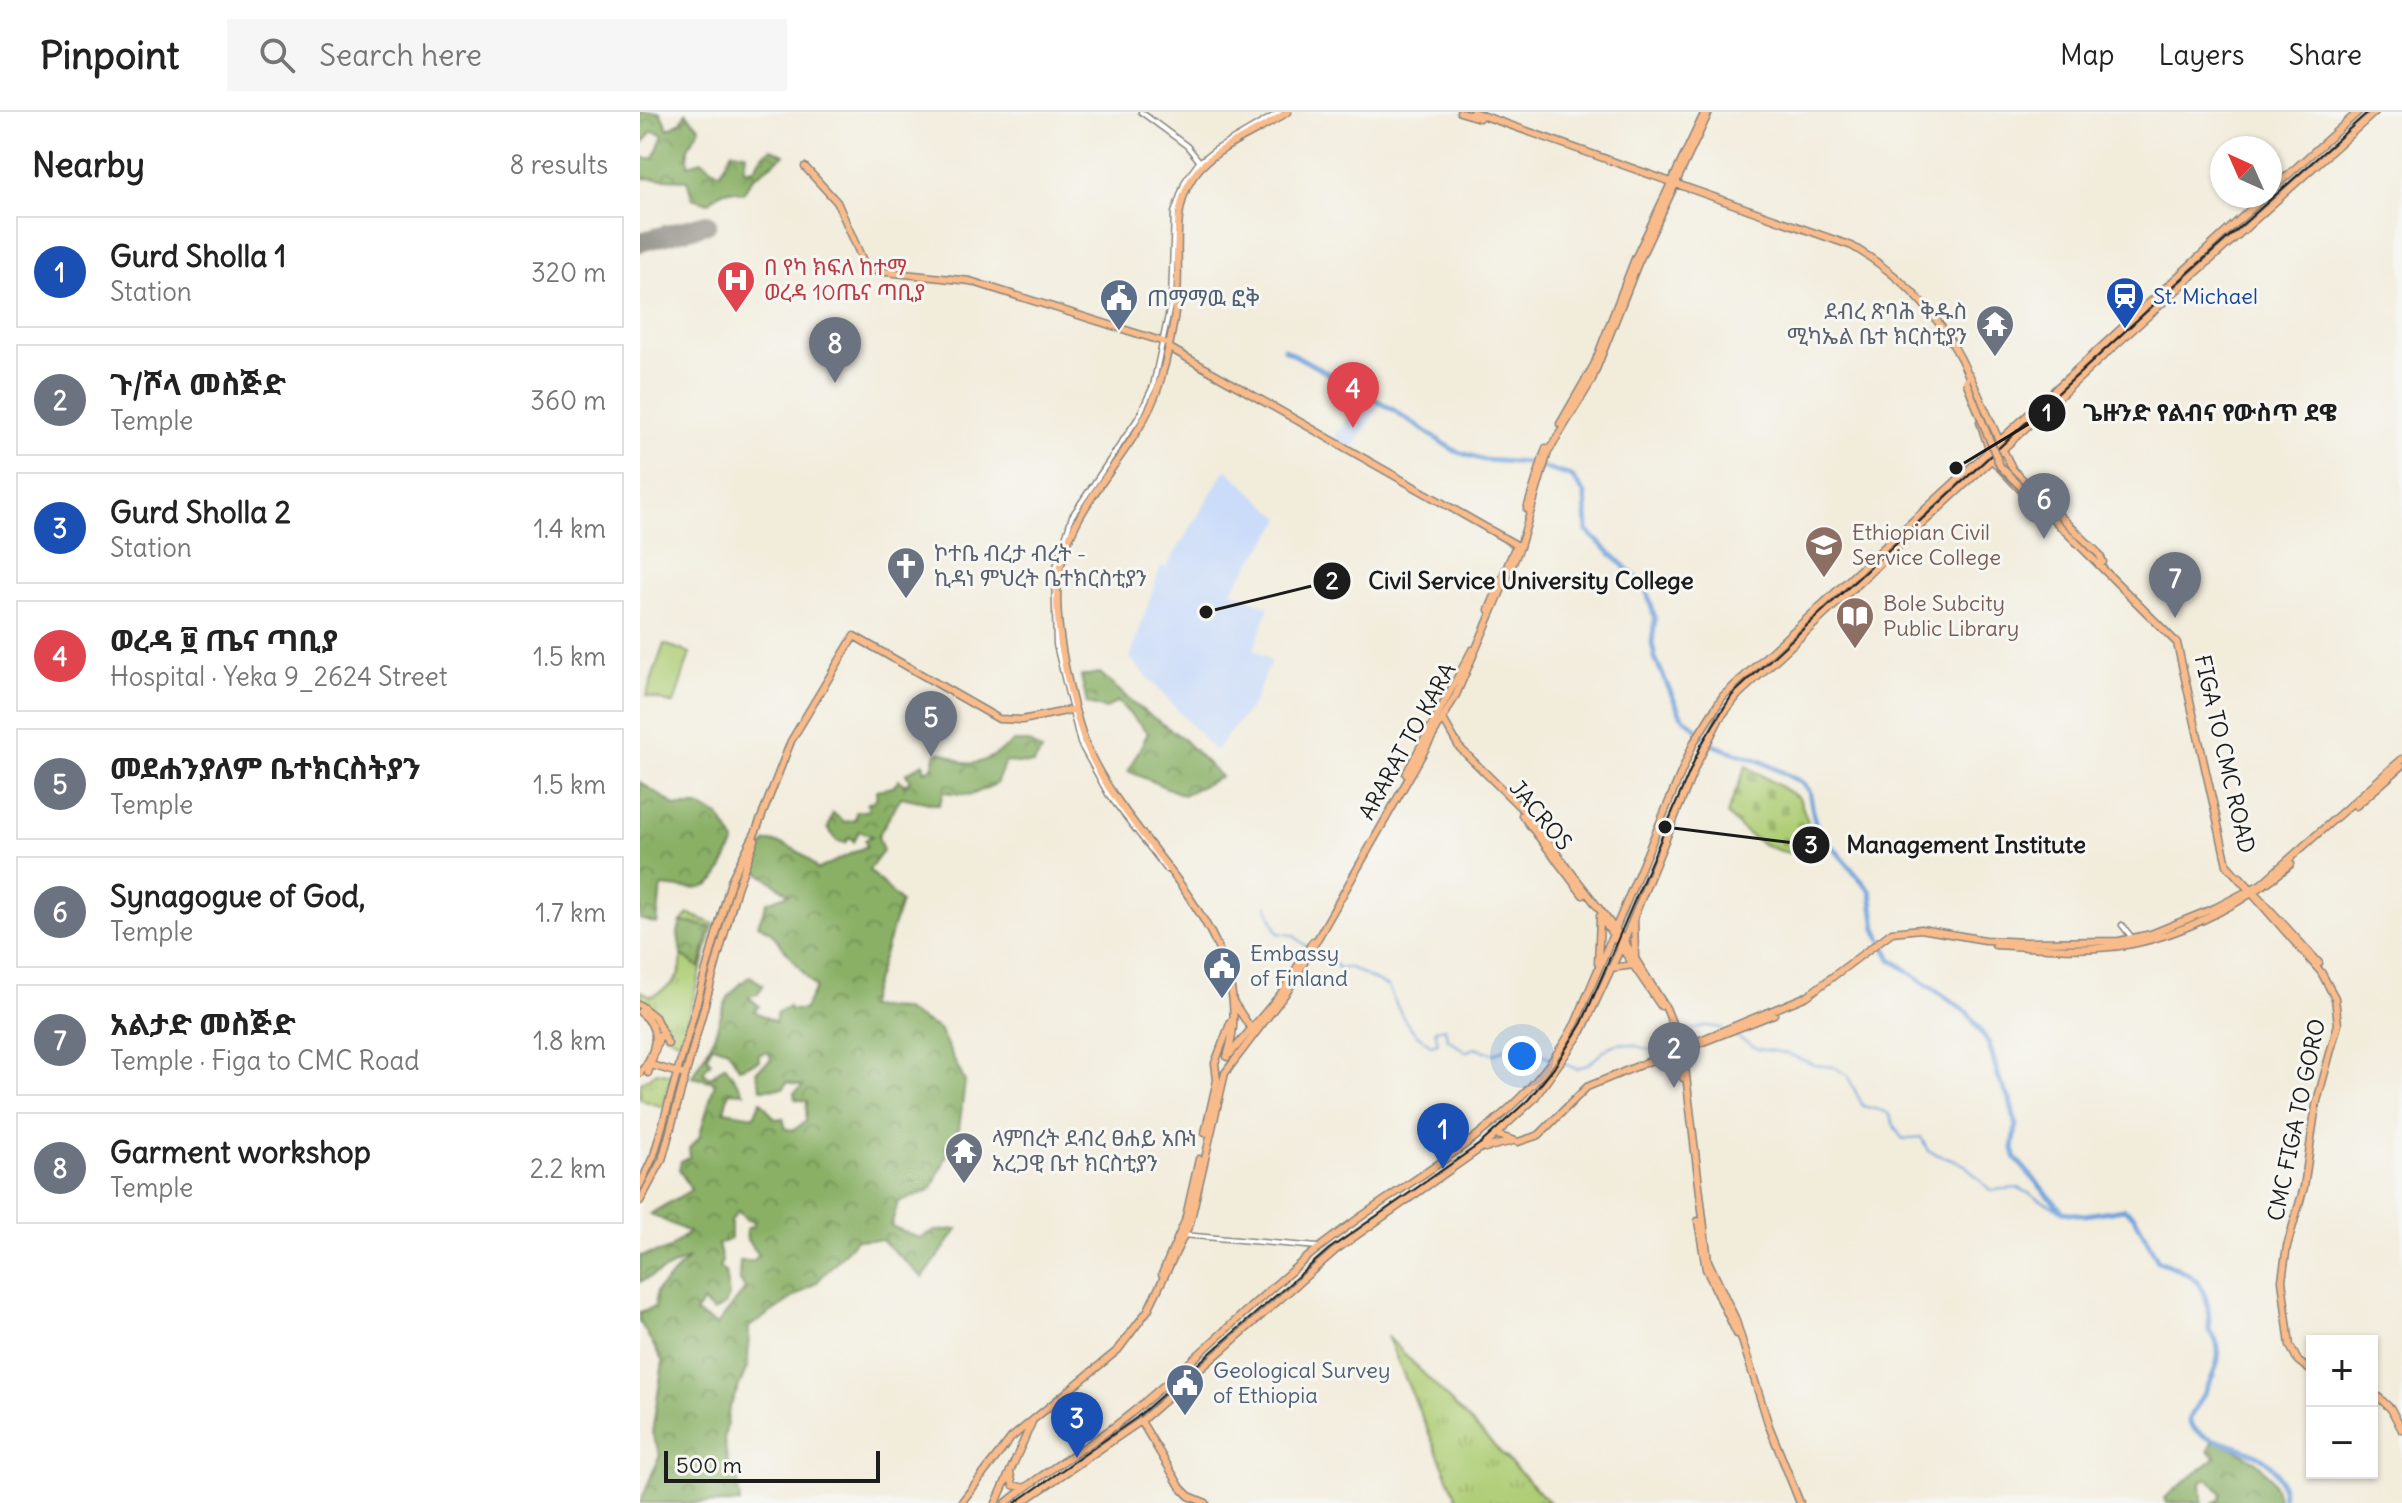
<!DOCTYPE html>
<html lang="en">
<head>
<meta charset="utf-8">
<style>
	:root { --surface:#fff; --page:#f6f6f6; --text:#222; --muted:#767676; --line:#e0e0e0; --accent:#b5179e }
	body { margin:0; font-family:Delius,"Noto Sans Ethiopic",sans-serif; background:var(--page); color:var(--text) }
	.controls { position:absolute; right:24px; bottom:24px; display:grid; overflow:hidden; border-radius:0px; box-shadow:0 2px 6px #0004 }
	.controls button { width:72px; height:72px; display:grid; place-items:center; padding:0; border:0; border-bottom:2px solid var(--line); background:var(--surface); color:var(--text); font:40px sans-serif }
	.compass { position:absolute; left:1570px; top:24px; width:72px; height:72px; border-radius:50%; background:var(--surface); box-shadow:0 2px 6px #0004; rotate:315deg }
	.scale { position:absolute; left:24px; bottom:20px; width:216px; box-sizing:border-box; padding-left:8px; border:4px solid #1c1c1c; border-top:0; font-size:22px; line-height:28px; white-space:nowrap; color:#1c1c1c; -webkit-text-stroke:6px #f6f6f2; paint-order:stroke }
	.you { position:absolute; left:882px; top:944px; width:28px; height:28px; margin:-20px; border:6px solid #fff; border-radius:50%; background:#1a73e8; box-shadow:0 0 0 12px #1a73e833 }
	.badge { display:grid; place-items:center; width:52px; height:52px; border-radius:50%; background:var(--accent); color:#fff; font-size:26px; font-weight:700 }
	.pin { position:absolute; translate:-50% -66px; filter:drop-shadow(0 2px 4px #0008) }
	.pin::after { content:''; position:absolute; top:42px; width:28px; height:24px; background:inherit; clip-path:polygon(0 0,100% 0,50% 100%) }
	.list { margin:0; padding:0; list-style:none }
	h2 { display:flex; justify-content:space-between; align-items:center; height:104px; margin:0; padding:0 32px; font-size:34px }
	h2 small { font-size:26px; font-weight:400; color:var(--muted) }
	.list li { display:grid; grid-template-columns:52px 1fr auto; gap:24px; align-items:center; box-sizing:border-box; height:112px; margin:0 16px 16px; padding:0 16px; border:2px solid var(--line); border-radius:0px }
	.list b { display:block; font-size:30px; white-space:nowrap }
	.list p { margin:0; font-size:26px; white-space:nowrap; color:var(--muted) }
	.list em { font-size:26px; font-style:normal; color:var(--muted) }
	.icon { flex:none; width:44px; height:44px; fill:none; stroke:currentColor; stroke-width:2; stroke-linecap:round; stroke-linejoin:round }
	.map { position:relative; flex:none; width:1762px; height:1391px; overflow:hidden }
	header { display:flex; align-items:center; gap:48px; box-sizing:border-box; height:112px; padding:0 40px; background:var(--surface); border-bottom:2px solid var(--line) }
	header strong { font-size:38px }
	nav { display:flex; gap:44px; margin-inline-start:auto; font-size:28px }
	.search { width:560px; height:72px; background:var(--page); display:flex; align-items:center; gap:20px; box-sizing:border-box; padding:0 28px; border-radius:0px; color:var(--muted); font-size:30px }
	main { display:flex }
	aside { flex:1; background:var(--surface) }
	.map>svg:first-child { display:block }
	.built { fill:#cadcf9 }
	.grass { fill:url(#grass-tufts); stroke:#657448; stroke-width:2 }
	.forest { fill:url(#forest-crowns); stroke:#536641; stroke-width:2; fill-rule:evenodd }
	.cemetery { fill:url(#cemetery-stones); stroke:#657448; stroke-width:2 }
	.park { fill:#aecd74; stroke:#657448; stroke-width:2 }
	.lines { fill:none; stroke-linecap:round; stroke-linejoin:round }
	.stream { stroke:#6ea1da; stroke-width:2 }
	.river { stroke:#6ea1da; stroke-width:5 }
	.runway { stroke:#87847c; stroke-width:20 }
	.minor-casing { stroke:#87847c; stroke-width:7 }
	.major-casing { stroke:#87847c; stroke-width:9 }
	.minor { stroke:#fff; stroke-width:4 }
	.major { stroke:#fabb8b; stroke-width:6 }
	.tram { stroke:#1c1c1c; stroke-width:2 }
	.major-bridge-casing { stroke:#87847c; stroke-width:9; stroke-linecap:butt }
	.major-bridge { stroke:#fabb8b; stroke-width:6 }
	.labels { text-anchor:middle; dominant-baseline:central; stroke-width:6; stroke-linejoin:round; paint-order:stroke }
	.health-label { font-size:22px; fill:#be3a42; stroke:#f6f6f2; text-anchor:start }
	.transit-label { font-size:22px; fill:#164399; stroke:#f6f6f2; text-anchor:start }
	.service-label { font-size:22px; fill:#4e5e75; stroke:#f6f6f2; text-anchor:start }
	.worship-label { font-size:22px; fill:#5b616d; stroke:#f6f6f2; text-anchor:start }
	.education-label { font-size:22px; fill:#785e54; stroke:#f6f6f2; text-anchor:start }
	.street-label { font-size:22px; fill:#1c1c1c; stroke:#f6f6f2 }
	.leader { fill:none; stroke:#1c1c1c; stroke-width:3 }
	.callout-dot { fill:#1c1c1c; stroke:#f6f6f2; stroke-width:3 }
	.mark-label { font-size:24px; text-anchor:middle; font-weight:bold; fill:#fff }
	.callout-label { font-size:24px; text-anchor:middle; font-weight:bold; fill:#1c1c1c; stroke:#f6f6f2; stroke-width:6; stroke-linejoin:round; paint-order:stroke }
</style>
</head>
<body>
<header>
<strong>Pinpoint</strong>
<div class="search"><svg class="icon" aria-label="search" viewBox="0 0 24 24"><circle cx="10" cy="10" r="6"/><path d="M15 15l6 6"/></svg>Search here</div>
<nav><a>Map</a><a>Layers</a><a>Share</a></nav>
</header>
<main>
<aside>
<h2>Nearby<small>8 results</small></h2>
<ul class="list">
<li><span class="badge" style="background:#1a4fb4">1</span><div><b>Gurd Sholla 1</b><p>Station</p></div><em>320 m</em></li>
<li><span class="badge" style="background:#6b7280">2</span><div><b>ጉ/ሾላ መስጅድ</b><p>Temple</p></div><em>360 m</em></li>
<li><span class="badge" style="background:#1a4fb4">3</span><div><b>Gurd Sholla 2</b><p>Station</p></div><em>1.4 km</em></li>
<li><span class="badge" style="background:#e0444e">4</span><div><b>ወረዳ ፱ ጤና ጣቢያ</b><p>Hospital · Yeka 9_2624 Street</p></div><em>1.5 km</em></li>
<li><span class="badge" style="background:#6b7280">5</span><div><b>መደሐንያለም ቤተክርስትያን</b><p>Temple</p></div><em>1.5 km</em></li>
<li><span class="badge" style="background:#6b7280">6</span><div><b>Synagogue of God,</b><p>Temple</p></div><em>1.7 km</em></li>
<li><span class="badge" style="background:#6b7280">7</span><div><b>አልታድ መስጅድ</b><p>Temple · Figa to CMC Road</p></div><em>1.8 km</em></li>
<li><span class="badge" style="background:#6b7280">8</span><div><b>Garment workshop</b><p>Temple</p></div><em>2.2 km</em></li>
</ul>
</aside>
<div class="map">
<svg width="1762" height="1391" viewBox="0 0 1762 1391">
	<defs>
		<pattern id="grass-tufts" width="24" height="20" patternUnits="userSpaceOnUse" patternTransform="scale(2)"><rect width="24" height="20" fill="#aecd74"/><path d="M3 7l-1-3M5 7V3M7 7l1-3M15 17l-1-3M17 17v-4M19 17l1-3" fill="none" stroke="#95af64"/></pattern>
		<pattern id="forest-crowns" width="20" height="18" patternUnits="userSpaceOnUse" patternTransform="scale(2)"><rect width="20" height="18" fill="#8ab066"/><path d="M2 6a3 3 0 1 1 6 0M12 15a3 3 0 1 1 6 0" fill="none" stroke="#708e53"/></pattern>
		<pattern id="cemetery-stones" width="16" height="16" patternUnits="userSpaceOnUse" patternTransform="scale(2)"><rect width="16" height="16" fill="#aecd74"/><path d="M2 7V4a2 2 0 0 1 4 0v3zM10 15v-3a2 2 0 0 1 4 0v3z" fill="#95af64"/></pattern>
	</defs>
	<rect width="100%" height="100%" fill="#f6f6f2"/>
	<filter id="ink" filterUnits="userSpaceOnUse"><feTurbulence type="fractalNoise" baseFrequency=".0125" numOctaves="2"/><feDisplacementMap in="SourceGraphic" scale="16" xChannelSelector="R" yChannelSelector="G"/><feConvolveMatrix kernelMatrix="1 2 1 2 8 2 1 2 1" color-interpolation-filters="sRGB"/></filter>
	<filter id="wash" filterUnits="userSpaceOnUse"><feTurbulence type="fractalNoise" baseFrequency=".006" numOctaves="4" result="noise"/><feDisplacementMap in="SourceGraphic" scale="32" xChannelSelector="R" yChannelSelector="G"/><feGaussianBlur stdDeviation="1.8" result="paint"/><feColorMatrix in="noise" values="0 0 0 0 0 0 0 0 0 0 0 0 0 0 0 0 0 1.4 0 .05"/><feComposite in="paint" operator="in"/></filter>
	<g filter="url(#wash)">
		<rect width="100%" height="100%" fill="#f2ecdb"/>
		<path class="built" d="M724 281 742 291 709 340 692 330Z
			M586 357 642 407 591 479 629 495 614 537 631 549 613 592 575 639 490 546 521 454 526 456Z"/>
		<path class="grass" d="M49 802 74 812 41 930C21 925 0 899 0 879L12 884C31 875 44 865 41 842L59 855 70 815 41 810Z
			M17 960 32 963 22 995 0 987 1 970Z
			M747 1224 910 1391H819Z"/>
		<path class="forest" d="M0 0H20L28 17 41 10 46 1 60 16 48 36V53L62 49 80 61 92 39 106 41 104 58 114 57 122 43 131 37 144 43 112 67 103 81C88 76 80 78 69 91L52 86 47 68 0 66V46H14L23 22 12 19 0 35Z
			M460 561 494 592 541 625 581 665 543 683 488 659 508 621 477 589 466 597 447 592 441 564Z
			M373 630H388L402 639 393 652 365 650 356 672 331 683 304 680 299 693 261 685 238 724 243 739 229 758 261 790 227 895 262 897 299 917 325 970 319 1017 291 1078 258 1090 251 1114 279 1126 295 1119 318 1117 283 1166 242 1128H216L177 1170 109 1215 108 1253 89 1297 84 1329 90 1361 98 1369 100 1391H0L20 1343 12 1321 23 1250 0 1210V1200L15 1195 16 1180 49 1146 0 1170V1144L28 1138 49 1120 10 1102 51 1078 39 1057 41 1049 50 1045 49 1036 59 1026 75 970 52 965C57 953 65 944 70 933 87 898 75 891 110 864L123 873 118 882 108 884 119 894 114 899 135 910 137 901 149 894 150 898H163L176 876 130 819 118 813 127 790 149 782 113 756 118 739 127 730C144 729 168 742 177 758L227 734 225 728 232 724 219 719 214 730 210 725 206 731 197 729 188 716 193 701 204 710 215 708 216 700 229 698 227 692 236 687 237 678 253 675 259 667 264 673 270 668 266 662 283 651 285 659 292 656 296 641C309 638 314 648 326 651 341 654 362 639 373 630ZM72 933 88 938 99 956 119 949V942L129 940 131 948 116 959 121 977 144 976 147 970 163 974 154 981 155 987 167 989 166 1009 154 1018 146 1017 143 1006 135 1007 121 989 114 1004 84 999 89 980 104 981 85 953 70 966 63 960 71 950 67 945ZM98 1099 106 1108 113 1109 114 1114 106 1117 107 1128 119 1143 113 1149H100L99 1167 105 1177 77 1213 55 1201 63 1190 73 1200 85 1193 89 1184 85 1160 79 1156 82 1149 78 1132 91 1127V1109Z
			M0 670 36 694H58L79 704 95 730C72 779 75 780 21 774L17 812 0 807Z
			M41 810 70 815 60 856 41 842 38 821Z
			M1573 1328C1602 1338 1637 1356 1638 1391H1572L1579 1388 1581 1381 1569 1367 1561 1370 1562 1390 1526 1391 1524 1386 1576 1345 1568 1339Z"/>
		<path class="cemetery" d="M1106 654 1159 686 1175 728 1172 741C1138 746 1109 727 1087 702Z"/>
		<path class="park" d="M24 532 50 541 34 592 6 584Z"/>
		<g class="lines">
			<path class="stream" d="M627 794 638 821 653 823 667 835
				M673 838 692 847 698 856H711L748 875C760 900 766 918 791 933L798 931 795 918 805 916 807 926 826 940 834 936 855 942 875 931 937 957C956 951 956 943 969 935 983 926 1002 937 1015 939L1030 926
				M1039 920 1068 914 1083 916
				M1091 922 1118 937 1146 941 1174 953 1194 955 1207 963 1223 994C1264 1003 1241 1001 1263 1027L1281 1025 1288 1039 1325 1053 1350 1078 1379 1076 1423 1100"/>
			<path class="river" d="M644 237 752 297 815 339 844 348 888 351 931 364 945 382 947 419 1005 474 1015 506 1012 531 1015 546 1041 603 1076 634 1120 649 1161 670 1169 679 1176 715 1231 780 1236 817 1251 847 1328 901 1349 932 1359 967 1370 988 1376 1013 1373 1037 1376 1047 1423 1100 1445 1103 1484 1097 1495 1105 1518 1149C1559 1162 1570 1176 1569 1219 1595 1244 1560 1283 1549 1309 1564 1343 1645 1322 1643 1391"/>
			<path class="runway" d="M0 130 67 112"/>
		</g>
	</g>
	<g filter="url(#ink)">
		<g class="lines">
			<g class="minor-casing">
				<path id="minor" d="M501 0 547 34 561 51
					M527 758 468 682 440 631 416 533 414 461 432 404 498 306 513 274 531 189 534 101 545 69 559 50 575 38 640 0
					M1482 813 1493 827
					M543 1123 678 1135"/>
			</g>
			<g class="major-casing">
				<path id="major" d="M820 0 839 6
					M833 0 1212 134C1266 166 1306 209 1330 267
					M165 55 197 90 227 158 330 169 524 230
					M1630 79 1718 0
					M528 235 880 435
					M1329 262 1359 328
					M1340 310 1349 337
					M920 312 954 253 994 149 1065 0
					M1363 338 1373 358 1459 442 1463 450
					M1352 348 1399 397
					M1398 392 1537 531 1587 753 1681 860 1695 886 1698 912 1676 993 1664 1075 1647 1134 1642 1168 1650 1234 1658 1249 1672 1260
					M887 397 906 336
					M849 498 874 438
					M803 607 819 635 885 700 984 829 1026 896 1043 938 1068 1149 1095 1206 1129 1314 1160 1391
					M766 662 832 538
					M1716 694 1762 654
					M882 703 943 783
					M1600 765 1679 851
					M960 804 1021 894
					M994 805 995 845
					M1355 833C1398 836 1449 840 1492 832 1547 821 1609 788 1651 752
					M958 851 960 807
					M971 856 994 853
					M594 891 612 918
					M0 893 15 905 28 932
					M0 900C23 916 16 942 0 961
					M1033 923 1043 966
					M1040 939 1134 902
					M590 942 640 883 673 829
					M587 945C623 831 503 743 455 652 434 612 413 515 418 470 426 391 496 345 519 273 528 244 534 213 537 183 541 141 528 90 560 56 583 31 620 20 647 0
					M11 953 42 962
					M8 961 20 923
					M565 1021 577 968 575 951 591 909
					M857 1023 878 1030 899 1023 947 975 1167 884 1252 820 1281 817 1345 828 1386 830 1479 829 1511 822 1577 795 1621 772 1762 647
					M845 1036 873 1029
					M0 1073 14 1043 92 766 116 719 151 629 214 524 359 607 382 608 431 598
					M0 1089 22 1048 97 776 115 728
					M1058 1109 1066 1157 1097 1222
					M522 1162 545 1109 559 1047
					M1732 1279 1751 1297 1762 1318
					M501 1309 541 1376 549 1384 566 1391
					M370 1361 373 1373 385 1376
					M321 1391 371 1326 478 1238 508 1198 550 1111 585 961 649 877 816 583 880 435 908 340 951 270 998 151 1069 0
					M356 1391 392 1310
					M366 1391C404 1358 450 1335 489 1303 555 1249 614 1188 680 1135 771 1062 880 1018 936 910L1054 630 1083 584 1625 84
					M381 1391 501 1309 697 1137 841 1036 894 987 942 919 984 829 1056 653 1080 606 1098 583 1460 247 1735 0"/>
			</g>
			<use href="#minor" class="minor"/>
			<use href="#major" class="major"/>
			<path class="tram" d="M375 1391 496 1306 689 1137 841 1031 888 988 914 956 942 911 1061 633 1092 583 1535 173 1728 0"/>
			<g class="major-bridge-casing">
				<path id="major-bridge" d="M1326 269 1360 354 1398 392"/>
			</g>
			<use href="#major-bridge" class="major-bridge"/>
		</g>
	</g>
	<defs>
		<g id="hospital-pin" transform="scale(2)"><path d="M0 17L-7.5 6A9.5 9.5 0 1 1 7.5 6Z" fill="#e0444e" stroke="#f6f6f2"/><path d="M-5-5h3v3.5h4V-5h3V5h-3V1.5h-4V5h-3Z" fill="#fff"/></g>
		<g id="station-pin" transform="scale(2)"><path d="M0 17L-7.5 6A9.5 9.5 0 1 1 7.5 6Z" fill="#1a4fb4" stroke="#f6f6f2"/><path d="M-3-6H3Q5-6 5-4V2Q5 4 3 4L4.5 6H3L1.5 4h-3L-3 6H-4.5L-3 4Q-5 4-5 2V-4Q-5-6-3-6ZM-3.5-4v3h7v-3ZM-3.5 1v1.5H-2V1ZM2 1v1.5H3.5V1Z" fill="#fff"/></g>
		<g id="civic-pin" transform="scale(2)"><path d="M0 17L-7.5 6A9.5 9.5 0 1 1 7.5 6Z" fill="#5c6f8a" stroke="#f6f6f2"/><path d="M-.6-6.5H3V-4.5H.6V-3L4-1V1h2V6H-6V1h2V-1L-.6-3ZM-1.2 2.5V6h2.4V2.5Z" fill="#fff"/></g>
		<g id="temple-pin" transform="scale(2)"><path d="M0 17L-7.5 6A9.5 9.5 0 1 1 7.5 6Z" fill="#6b7280" stroke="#f6f6f2"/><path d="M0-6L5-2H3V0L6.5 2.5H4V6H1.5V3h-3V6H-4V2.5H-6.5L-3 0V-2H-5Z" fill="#fff"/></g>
		<g id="university-pin" transform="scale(2)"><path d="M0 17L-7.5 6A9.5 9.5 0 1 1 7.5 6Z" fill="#8d6e63" stroke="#f6f6f2"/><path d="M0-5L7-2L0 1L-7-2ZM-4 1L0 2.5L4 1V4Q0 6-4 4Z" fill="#fff"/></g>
		<g id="church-pin" transform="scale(2)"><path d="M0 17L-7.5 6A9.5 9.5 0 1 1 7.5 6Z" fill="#6b7280" stroke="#f6f6f2"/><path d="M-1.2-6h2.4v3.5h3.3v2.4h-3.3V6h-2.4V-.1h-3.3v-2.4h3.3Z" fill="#fff"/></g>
		<g id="library-pin" transform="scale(2)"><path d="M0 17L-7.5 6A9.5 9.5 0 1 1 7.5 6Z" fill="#8d6e63" stroke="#f6f6f2"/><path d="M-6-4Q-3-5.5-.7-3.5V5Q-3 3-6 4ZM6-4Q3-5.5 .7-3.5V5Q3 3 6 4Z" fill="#fff"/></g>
	</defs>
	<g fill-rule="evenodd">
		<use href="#hospital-pin" x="96" y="168"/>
		<use href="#station-pin" x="1485" y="184"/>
		<use href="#civic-pin" x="479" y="186"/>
		<use href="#temple-pin" x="1355" y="212"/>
		<use href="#university-pin" x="1184" y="433"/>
		<use href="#church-pin" x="266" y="454"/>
		<use href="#library-pin" x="1215" y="504"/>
		<use href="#civic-pin" x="582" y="854"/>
		<use href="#temple-pin" x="324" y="1039"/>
		<use href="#civic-pin" x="545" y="1271"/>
	</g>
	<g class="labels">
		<g class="health-label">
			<text x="124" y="155">በ የካ ክፍለ ከተማ<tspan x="124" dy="25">ወረዳ 10ጤና ጣቢያ</tspan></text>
		</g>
		<g class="transit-label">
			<text x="1513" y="184">St. Michael</text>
		</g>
		<g class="service-label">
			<text x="507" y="186">ጠማማዉ ፎቅ</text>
			<text x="610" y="841">Embassy<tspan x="610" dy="25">of Finland</tspan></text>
			<text x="573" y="1258">Geological Survey<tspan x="573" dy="25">of Ethiopia</tspan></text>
		</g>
		<g class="worship-label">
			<text x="1327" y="199" text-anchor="end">ደብረ ጽባሕ ቅዱስ<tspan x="1327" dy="25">ሚካኤል ቤተ ክርስቲያን</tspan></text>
			<text x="294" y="441">ኮተቤ ብረታ ብረት -<tspan x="294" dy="25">ኪዳነ ምህረት ቤተክርስቲያን</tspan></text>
			<text x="352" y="1026">ላምበረት ደብረ ፀሐይ አቡነ<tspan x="352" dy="25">አረጋዊ ቤተ ክርስቲያን</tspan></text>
		</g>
		<g class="education-label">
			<text x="1212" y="420">Ethiopian Civil<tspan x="1212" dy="25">Service College</tspan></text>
			<text x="1243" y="491">Bole Subcity<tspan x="1243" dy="25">Public Library</tspan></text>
		</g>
		<g class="street-label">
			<text transform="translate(767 629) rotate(-61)">ARARAT TO KARA</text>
			<text transform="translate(1585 642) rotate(77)">FIGA TO CMC ROAD</text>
			<text transform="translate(901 703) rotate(50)">JACROS</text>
			<text transform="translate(1656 1008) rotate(-78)">CMC FIGA TO GORO</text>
		</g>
	</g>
	<path class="leader" d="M1316 356L1407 301M566 500L692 469M1025 715L1171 733"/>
	<g class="callout-dot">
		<circle cx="1316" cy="356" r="8"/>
		<circle cx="566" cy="500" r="8"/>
		<circle cx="1025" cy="715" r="8"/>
		<circle cx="1407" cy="301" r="20"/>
		<circle cx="692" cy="469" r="20"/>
		<circle cx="1171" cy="733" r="20"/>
	</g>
	<g class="mark-label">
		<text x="1407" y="309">1</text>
		<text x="692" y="477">2</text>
		<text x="1171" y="741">3</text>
	</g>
	<g class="callout-label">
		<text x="1570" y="309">ጌዙንድ የልብና የውስጥ ደዌ</text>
		<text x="891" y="477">Civil Service University College</text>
		<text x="1326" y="741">Management Institute</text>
	</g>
</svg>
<div class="controls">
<button>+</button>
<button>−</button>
</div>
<svg class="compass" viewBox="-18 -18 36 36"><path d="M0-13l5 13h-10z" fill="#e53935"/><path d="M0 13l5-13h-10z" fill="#767676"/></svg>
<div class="scale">500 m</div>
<div class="you"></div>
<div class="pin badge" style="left:803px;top:1057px;background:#1a4fb4">1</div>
<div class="pin badge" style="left:1034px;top:976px;background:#6b7280">2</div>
<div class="pin badge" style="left:437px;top:1346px;background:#1a4fb4">3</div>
<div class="pin badge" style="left:713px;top:316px;background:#e0444e">4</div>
<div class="pin badge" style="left:291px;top:645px;background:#6b7280">5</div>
<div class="pin badge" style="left:1404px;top:427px;background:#6b7280">6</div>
<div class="pin badge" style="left:1535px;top:506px;background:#6b7280">7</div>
<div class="pin badge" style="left:195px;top:271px;background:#6b7280">8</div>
</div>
</main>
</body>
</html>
